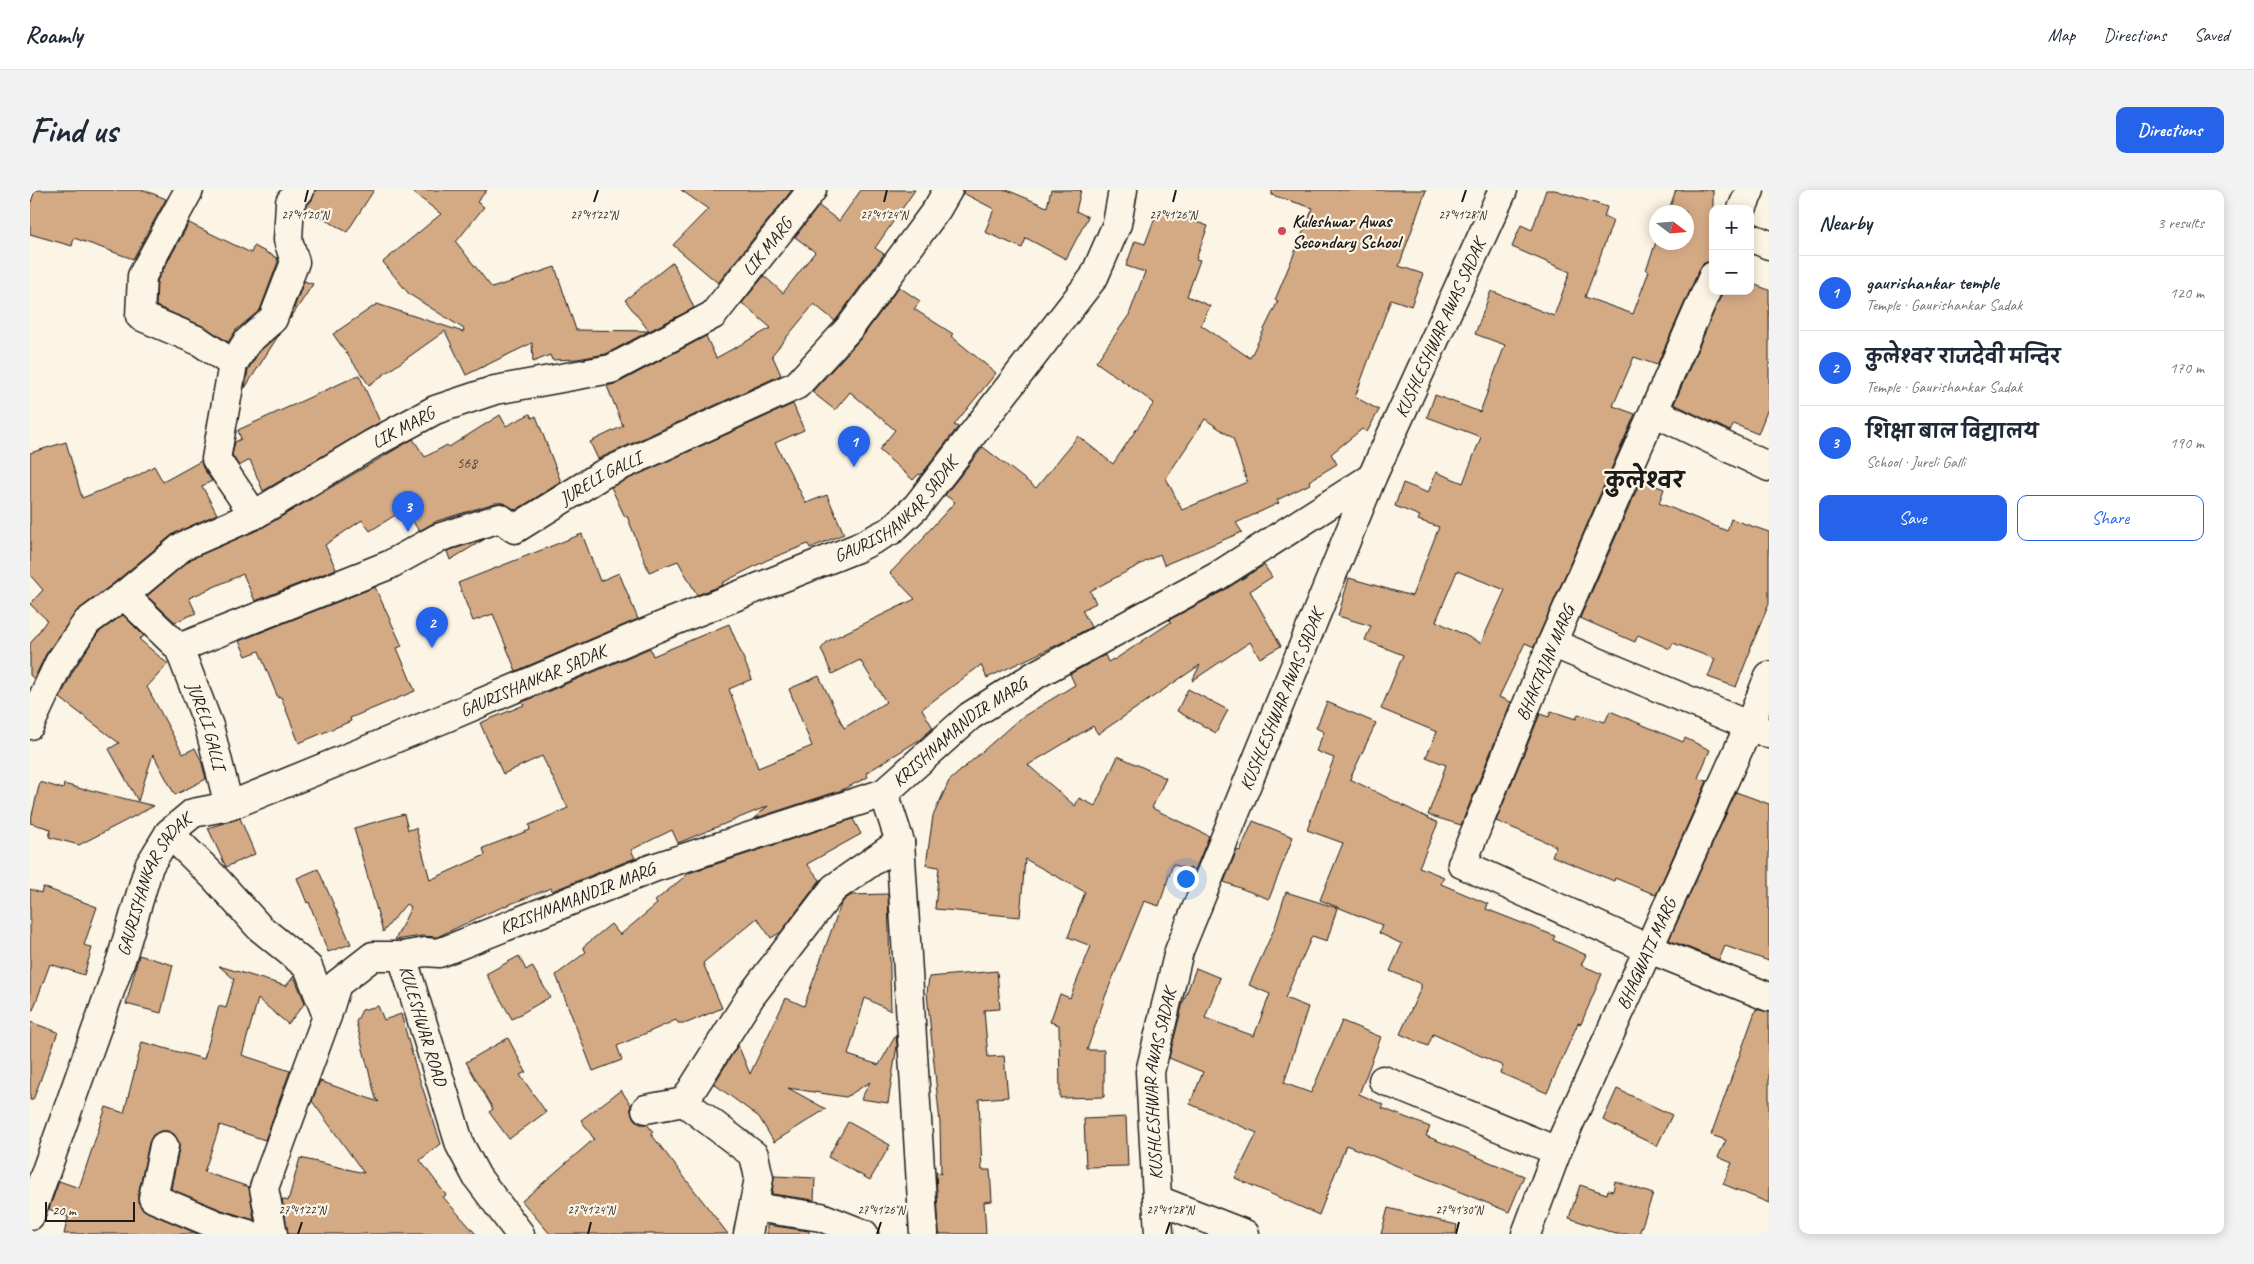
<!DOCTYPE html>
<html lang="en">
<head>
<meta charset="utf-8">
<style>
	:root { --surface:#fff; --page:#f2f2f3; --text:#1f2937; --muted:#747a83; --line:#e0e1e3; --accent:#2563eb }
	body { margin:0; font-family:Caveat,"Playpen Sans Deva",sans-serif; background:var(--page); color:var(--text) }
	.controls { position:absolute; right:15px; top:15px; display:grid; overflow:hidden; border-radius:10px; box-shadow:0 2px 12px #0003 }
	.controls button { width:45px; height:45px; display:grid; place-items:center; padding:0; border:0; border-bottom:1px solid var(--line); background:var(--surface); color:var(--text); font:25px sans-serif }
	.compass { position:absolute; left:1619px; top:15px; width:45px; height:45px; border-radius:50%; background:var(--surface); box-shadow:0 2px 12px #0003; rotate:106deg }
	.scale { position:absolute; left:15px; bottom:12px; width:90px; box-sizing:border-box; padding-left:5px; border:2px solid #1c1c1c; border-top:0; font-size:14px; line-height:18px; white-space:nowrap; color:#1c1c1c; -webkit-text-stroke:4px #fcf5e5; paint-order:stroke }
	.you { position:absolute; left:1155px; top:688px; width:18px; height:18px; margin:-12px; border:4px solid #fff; border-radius:50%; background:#1a73e8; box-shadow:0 0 0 8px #1a73e833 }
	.badge { display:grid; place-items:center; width:32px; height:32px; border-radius:50%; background:var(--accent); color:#fff; font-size:16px; font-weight:700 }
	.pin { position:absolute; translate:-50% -41px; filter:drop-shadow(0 1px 2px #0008) }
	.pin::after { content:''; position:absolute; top:26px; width:18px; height:15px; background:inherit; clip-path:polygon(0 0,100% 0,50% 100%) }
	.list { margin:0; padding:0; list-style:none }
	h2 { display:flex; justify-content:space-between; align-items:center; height:65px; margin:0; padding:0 20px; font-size:21px }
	h2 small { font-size:16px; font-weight:400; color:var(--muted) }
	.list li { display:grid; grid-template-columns:32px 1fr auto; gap:15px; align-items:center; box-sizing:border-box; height:75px; padding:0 20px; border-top:1px solid var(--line) }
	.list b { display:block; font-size:19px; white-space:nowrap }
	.list p { margin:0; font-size:16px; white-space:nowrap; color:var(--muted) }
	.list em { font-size:16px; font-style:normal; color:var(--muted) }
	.actions { display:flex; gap:10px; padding:15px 20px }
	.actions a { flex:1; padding:11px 0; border:1px solid var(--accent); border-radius:10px; text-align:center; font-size:18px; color:var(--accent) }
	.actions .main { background:var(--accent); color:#fff }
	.map { position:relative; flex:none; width:1739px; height:1044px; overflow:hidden; border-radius:10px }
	header { display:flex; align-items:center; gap:30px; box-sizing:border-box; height:70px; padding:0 25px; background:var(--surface); border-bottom:1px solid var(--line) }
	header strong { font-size:24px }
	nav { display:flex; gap:28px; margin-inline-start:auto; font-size:18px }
	.intro { display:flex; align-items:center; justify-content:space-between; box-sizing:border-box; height:120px; padding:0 30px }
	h1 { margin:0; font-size:35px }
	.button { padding:12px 22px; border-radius:10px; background:var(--accent); color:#fff; font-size:18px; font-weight:700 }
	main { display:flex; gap:30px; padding:0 30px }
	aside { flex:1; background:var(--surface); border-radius:10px; box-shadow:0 2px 12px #0003 }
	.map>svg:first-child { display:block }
	.building { fill:#d4aa85; stroke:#1c1c1c; fill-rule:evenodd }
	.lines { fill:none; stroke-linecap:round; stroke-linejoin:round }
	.minor-casing { stroke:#1c1c1c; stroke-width:31 }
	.minor { stroke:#fcf5e5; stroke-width:28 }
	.ticks { fill:none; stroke:#1c1c1c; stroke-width:2 }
	.poi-dot { fill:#d1495b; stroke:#fcf5e5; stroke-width:2 }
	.labels { text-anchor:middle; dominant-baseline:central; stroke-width:4.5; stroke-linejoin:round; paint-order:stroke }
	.number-label { font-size:15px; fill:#4a4036 }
	.poi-label { font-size:18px; font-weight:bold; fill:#1c1c1c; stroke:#fcf5e5; text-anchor:start }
	.street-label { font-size:18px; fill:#1c1c1c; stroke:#fcf5e5 }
	.district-label { font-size:22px; font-weight:bold; fill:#1c1c1c; stroke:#fcf5e5 }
	.ticks-label { font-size:12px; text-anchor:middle; fill:#1c1c1c; stroke:#fcf5e5; stroke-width:4.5; stroke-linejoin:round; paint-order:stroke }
</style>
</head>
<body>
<header>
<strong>Roamly</strong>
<nav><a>Map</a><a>Directions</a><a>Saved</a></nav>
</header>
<div class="intro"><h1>Find us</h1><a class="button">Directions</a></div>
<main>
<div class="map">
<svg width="1739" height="1044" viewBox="0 0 1739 1044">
	<rect width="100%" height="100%" fill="#fcf5e5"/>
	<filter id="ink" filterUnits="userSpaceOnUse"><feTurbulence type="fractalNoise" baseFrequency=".02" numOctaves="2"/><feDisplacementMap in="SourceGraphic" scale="10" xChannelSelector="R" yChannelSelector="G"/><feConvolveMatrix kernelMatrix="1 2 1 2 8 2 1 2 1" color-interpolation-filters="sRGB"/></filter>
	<g filter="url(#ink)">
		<path class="building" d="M5 0H114L136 9 103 69 44 48 42 56 0 44V15Z
			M285 0H344L317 42 275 18 282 10Z
			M380 0H457L447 12 454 17 426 52 462 98 525 77 546 140 619 141 576 164 547 169 522 170 520 165 503 172 502 153 436 185 415 141 339 195 303 144 347 114 433 142 434 139 379 104 353 72 411 24Z
			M651 0H762L688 93 643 55 678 19Z
			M831 0H885L845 58 854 64 805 131 784 114 742 165 751 185 568 269 560 252 593 236 577 196 588 193 676 146 686 168 741 138 712 113 734 86 753 103 785 62 765 47 789 16 809 31Z
			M934 0H977L1017 17 1021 0H1051L1046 21 1058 27 1036 69 996 48 992 58 955 42 964 19 933 3Z
			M1242 0H1396L1369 76 1393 84 1381 116 1361 109 1325 207 1349 220 1337 242 1332 239 1301 264 1307 274 1279 291 1280 294 1247 310 1249 313 1206 333 1212 342 1134 375 1130 364 1060 401 1066 413 1052 420 1061 437 1025 456 957 488 951 475 892 519 903 538 889 550 836 583 838 587 812 600 723 629 738 616 648 653 642 640 601 660 605 668 522 701 521 698 460 722 407 747 392 746 365 750 381 717 376 714 353 742 324 638 374 624 378 640 386 638 400 690 455 665 453 658 500 640 499 635 538 618 512 566 473 584 450 533 494 515 492 512 498 510 620 458 623 466 699 434 722 489 699 499 728 578 782 556 759 499 789 486 814 538 856 512 830 470 802 484 791 459 798 451 885 409 860 383 895 347 894 346 925 312 915 305 953 257 1006 298 1048 246 1083 274 1124 213 1066 172 1099 125 1115 82 1096 76 1105 51 1115 54 1128 19 1178 36 1166 69 1170 70 1157 106 1180 116 1171 135 1220 168 1248 111 1245 110 1283 18 1242 5ZM1175 229 1203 248 1217 292 1152 320 1136 288Z
			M1516 0H1525L1577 17 1574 27 1583 31 1555 107 1603 124 1619 81 1616 80 1626 52H1656V22H1638L1646 0H1683V71L1674 73 1669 80 1627 175 1604 167 1583 216 1605 224 1504 457 1495 453 1469 507 1481 512 1431 635 1398 625 1416 575 1396 567 1407 542 1351 519 1373 465 1335 450 1341 436 1308 426 1319 388 1382 406 1409 337 1388 330 1390 326 1365 316 1373 293 1398 303 1406 282 1433 293 1451 247 1397 227 1405 205 1450 222 1475 155 1445 144 1461 101 1524 126 1540 82 1482 57 1491 35 1502 40ZM1427 381 1475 400 1451 453 1406 431Z
			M159 33 221 63 224 56 247 68 248 72 230 120 206 140 198 152 175 137 126 116 127 91Z
			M643 72 664 118 619 141 595 110Z
			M274 91 283 94 260 129Z
			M1720 93 1739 100V216L1728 244 1704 234 1700 241 1644 214 1693 101H1720Z
			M869 97 890 111 884 119 923 144 921 146 966 183 924 235 928 237 891 285 889 284 883 290 849 260 865 240 820 202 805 220 782 202 833 146Z
			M250 143 215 198 218 180 229 162Z
			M329 185 350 232 233 301 220 270 209 276 202 265 205 252 211 249 208 240Z
			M763 214 774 240 745 253 776 313 797 305 814 344 780 358 778 354 737 370 692 393 693 395 667 405 648 371 619 382 597 326 595 327 581 297Z
			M500 224 502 228 506 226 531 292 486 320 473 313H465L407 331 389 341 375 319 340 341 332 330 295 355 306 379 225 411 213 384 159 408 166 423 145 432 117 406 161 369 232 338 383 249 395 267 417 255 419 257 470 225 476 236Z
			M36 252 52 308 107 286 124 276 133 292 171 271 173 278 182 291 172 296 187 324 143 344 84 393 48 420 16 464 4 489 0 485V454L17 430 0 414 13 400 0 385V263Z
			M1611 290 1634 299 1629 313 1697 341 1701 329 1739 342V414L1720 459H1721L1706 497 1678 487 1685 469 1643 453 1640 459 1608 445 1605 452 1550 428Z
			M552 344 570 391 589 383 608 429 486 481 463 424 443 431 428 393Z
			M455 349 420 370 417 361Z
			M1234 375 1242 387 1220 401 1251 456 1230 468 1220 452 1162 491 1170 475 1068 544 1063 536 998 575 1045 616 1049 608 1065 616 1088 566 1136 588 1122 618 1179 646 1165 680 1159 678 1158 680 1143 674 1129 716 1114 711 1075 807 1057 860H1074V907L1030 908 1029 835 1020 832 1030 804 1040 808 1061 756 1038 747 1055 702 995 669 990 727 905 719 909 677 896 675 903 626 919 591 989 529 1045 495 1040 484 1075 465 1078 472 1083 469 1084 470 1141 432 1139 430 1193 401Z
			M345 397 372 456 367 458 385 501 320 528 321 531 269 553 251 507 248 508 229 461 216 466 209 451Z
			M93 425 114 446 109 449 138 474 117 497 153 564 165 558 171 570 176 589 145 605 123 564 108 611 79 559 89 553 30 508 43 481 68 443Z
			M1158 499 1198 520 1186 543 1147 521Z
			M1297 512 1346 533 1320 589 1408 633 1389 677 1414 687 1411 694 1458 714 1456 719 1525 746 1523 750 1556 765 1551 775 1572 784 1551 834 1548 833 1517 903 1470 883 1473 876 1403 844 1398 856 1370 844 1391 798V794L1360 781 1372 754 1349 743 1352 735 1290 710 1313 653 1277 640 1304 568 1286 561 1294 542 1286 538Z
			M1521 521 1546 529 1548 524 1575 532 1580 521 1653 552 1655 548 1680 560 1668 588 1677 591 1626 705 1585 688 1584 691 1522 666 1526 656 1466 631 1510 524 1519 527Z
			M10 592 33 599 34 594 55 600 56 599 124 616 49 655 19 647 21 639 0 633Z
			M1706 602 1739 614V771L1695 756 1689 770 1639 750Z
			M210 628 225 664 196 677 178 638Z
			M823 629 831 644 777 674 790 690 751 742 741 748 727 728 673 773 692 818 657 833H648L646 830 587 856 592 870 563 881 526 785 556 762 553 757 581 734 590 745 627 714 625 711 659 683Z
			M1223 631 1263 647 1239 709 1194 692 1207 660 1210 661Z
			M288 679 321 754 298 762 279 712 277 713 267 688Z
			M13 697 67 717 54 755 62 758 54 785 20 774 3 820 0 819V699L11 703Z
			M1256 702 1307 718 1297 751 1282 746 1255 808 1278 817 1254 893 1281 903 1312 831 1351 847 1329 904 1354 915 1352 918 1400 937 1396 946 1494 986 1479 1022 1316 955 1289 1025 1205 988 1227 943 1160 914 1173 882 1139 868 1153 813 1166 778 1190 788 1175 828 1224 846 1240 804 1219 795 1245 737Z
			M858 704 861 821 835 808 818 865 849 875 866 845 867 855 858 913 831 909 840 892 816 907 758 898 796 919 744 952 729 927 684 894 708 855 720 884 756 808 774 816 811 714 815 709 822 705Z
			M109 765 143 775 131 823 96 814Z
			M489 766 496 780 502 776 520 807 482 829 456 784Z
			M189 776 256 796 264 786 275 813 258 834 228 809 212 865 260 881 235 950 190 935 174 982 219 997 224 1030 192 1020 141 999 149 959V952L144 944 138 941H130L123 945 119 953 108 1005V1012L117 1022 168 1044H34L38 1027 19 1019 29 991 49 998 76 917 94 923 112 852 174 869 189 816 196 818 204 789Z
			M967 781 970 819 954 820 958 867 974 866 978 907 949 909 952 980H960L962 1011 954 1012 956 1044H909L906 981 911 984 910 933 897 803 899 787Z
			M348 816 354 830 371 824 385 875 411 954 390 970 416 1005 413 1007 446 1044H258L252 1009 258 1011 270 968 334 983 282 911 290 891 349 912 346 909 326 832 332 820Z
			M1726 819 1739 822V1013L1693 994 1702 973 1688 967 1696 950 1681 945Z
			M0 832 28 842 3 910H0Z
			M478 848 496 882 490 885 516 922 479 949 459 922 463 919 436 872Z
			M1587 899 1642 925 1627 956 1573 930Z
			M591 900 601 915V922L604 929 610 934H617L623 942 621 944 698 1044H520L492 1011 564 949 551 930Z
			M1096 927 1098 976 1056 977 1054 929Z
			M818 932 860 955 840 990 798 967Z
			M744 986 785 988 784 1010 742 1004Z
			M1585 991 1623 1004 1609 1044H1586L1539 1028 1550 995 1577 1004 1578 1000 1583 1001Z
			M1358 1018 1427 1035 1426 1044H1351Z
			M737 1035 779 1041V1044H737Z"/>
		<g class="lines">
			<g class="minor-casing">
				<g id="minor">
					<path d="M159 0 112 86 110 126 169 151 203 174"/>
					<path d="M1712 19 1720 0"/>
					<path d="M1720 47 1739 55"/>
					<path d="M1683 86 1522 453 1432 674 1617 758 1739 807"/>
					<path d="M1624 222 1739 277"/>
					<path d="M224 325 186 269 203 174 217 152 243 129 265 72 258 50 260 12 270 0"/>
					<path id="s1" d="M94 405 149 458 179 536 199 616"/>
					<path d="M1522 453 1739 544"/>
					<path id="s2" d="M149 458 359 375 408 348 470 328 485 339 573 284 767 195 821 136 907 19 918 0"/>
					<path id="s3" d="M0 535 29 473 57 432 94 405 153 356 224 325 342 254 405 220 465 200 581 179 683 125 782 0"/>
					<path d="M854 603 870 652 894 1044"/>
					<path d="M139 643 184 687 229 737 278 777 297 826"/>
					<path id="s4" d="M372 766 395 762 409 763 623 678 854 603 940 526 1007 484 1186 387 1342 287"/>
					<path d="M1353 890 1527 961"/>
					<path d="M616 919 654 912"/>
					<path d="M134 956 123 1008 187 1035 218 1044"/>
					<path d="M1128 1010 1215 1044"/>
					<path d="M724 1017 791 1027 834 1044"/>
					<path id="s5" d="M0 1026 91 770 119 676 139 643 163 623 199 616 413 529 629 437 827 358 862 340 887 316 1064 87 1087 34 1093 0"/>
					<path id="s6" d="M243 1044 234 998 297 826 307 794 343 766H372L430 955 447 987 490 1044"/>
					<path d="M718 1044 729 988 724 965 654 912 721 806 804 698 870 652"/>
					<path id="s7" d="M1129 1044 1120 882 1149 761 1342 287 1473 0"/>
					<path id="s8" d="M1496 1044 1527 961 1719 536 1739 486"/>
				</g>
			</g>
			<use href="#minor" class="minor"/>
		</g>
	</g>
	<path class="ticks" d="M275 12 278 0M564 12 568 0M854 12 857 0M1143 12 1146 0M1432 12 1436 0M268 1044 272 1032M558 1044 561 1032M847 1044 851 1032M1136 1044 1140 1032M1426 1044 1429 1032"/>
	<circle class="poi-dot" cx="1252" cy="41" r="5"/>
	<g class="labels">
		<g class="number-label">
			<text x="437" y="273">568</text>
		</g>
		<g class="poi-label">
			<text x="1262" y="31">Kuleshwar Awas<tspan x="1262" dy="21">Secondary School</tspan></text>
		</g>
		<g class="street-label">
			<text stroke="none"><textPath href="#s3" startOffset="911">LIK MARG</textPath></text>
			<text stroke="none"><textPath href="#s7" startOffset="962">KUSHLESHWAR AWAS SADAK</textPath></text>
			<text stroke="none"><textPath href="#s3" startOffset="491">LIK MARG</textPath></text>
			<text stroke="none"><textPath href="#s2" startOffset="465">JURELI GALLI</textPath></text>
			<text stroke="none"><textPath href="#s5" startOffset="1210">GAURISHANKAR SADAK</textPath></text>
			<text transform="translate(1515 473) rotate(-67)">BHAKTAJAN MARG</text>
			<text stroke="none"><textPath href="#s5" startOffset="805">GAURISHANKAR SADAK</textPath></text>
			<text stroke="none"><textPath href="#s7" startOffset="558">KUSHLESHWAR AWAS SADAK</textPath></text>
			<text stroke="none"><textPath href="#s1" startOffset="159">JURELI GALLI</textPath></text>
			<text stroke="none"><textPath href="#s4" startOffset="608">KRISHNAMANDIR MARG</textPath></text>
			<text stroke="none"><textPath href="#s5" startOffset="355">GAURISHANKAR SADAK</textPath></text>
			<text stroke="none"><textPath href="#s4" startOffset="186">KRISHNAMANDIR MARG</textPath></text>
			<text stroke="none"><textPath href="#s8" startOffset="305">BHAGWATI MARG</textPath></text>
			<text stroke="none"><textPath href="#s6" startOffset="411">KULESHWAR ROAD</textPath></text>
			<text stroke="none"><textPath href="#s7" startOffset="151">KUSHLESHWAR AWAS SADAK</textPath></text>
		</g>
		<g class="district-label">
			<text x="1615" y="291">कुलेश्वर</text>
		</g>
	</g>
	<g class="ticks-label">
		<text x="275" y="29">27°41'20"N</text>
		<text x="564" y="29">27°41'22"N</text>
		<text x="854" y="29">27°41'24"N</text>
		<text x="1143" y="29">27°41'26"N</text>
		<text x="1432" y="29">27°41'28"N</text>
		<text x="272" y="1024">27°41'22"N</text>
		<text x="561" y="1024">27°41'24"N</text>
		<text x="851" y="1024">27°41'26"N</text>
		<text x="1140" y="1024">27°41'28"N</text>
		<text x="1429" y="1024">27°41'30"N</text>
	</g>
</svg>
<div class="controls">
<button>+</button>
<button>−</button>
</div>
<svg class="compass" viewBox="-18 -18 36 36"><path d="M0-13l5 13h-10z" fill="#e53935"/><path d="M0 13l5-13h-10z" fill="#747a83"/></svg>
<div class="scale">20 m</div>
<div class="you"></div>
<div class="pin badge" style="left:824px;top:277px">1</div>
<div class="pin badge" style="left:402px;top:458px">2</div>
<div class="pin badge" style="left:378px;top:342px">3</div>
</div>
<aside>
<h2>Nearby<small>3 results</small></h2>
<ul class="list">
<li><span class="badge">1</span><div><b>gaurishankar temple</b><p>Temple · Gaurishankar Sadak</p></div><em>120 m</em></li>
<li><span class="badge">2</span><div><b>कुलेश्वर राजदेवी मन्दिर</b><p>Temple · Gaurishankar Sadak</p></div><em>170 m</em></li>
<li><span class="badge">3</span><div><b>शिक्षा बाल विद्यालय</b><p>School · Jureli Galli</p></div><em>190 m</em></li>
</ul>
<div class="actions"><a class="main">Save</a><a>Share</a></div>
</aside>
</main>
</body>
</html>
